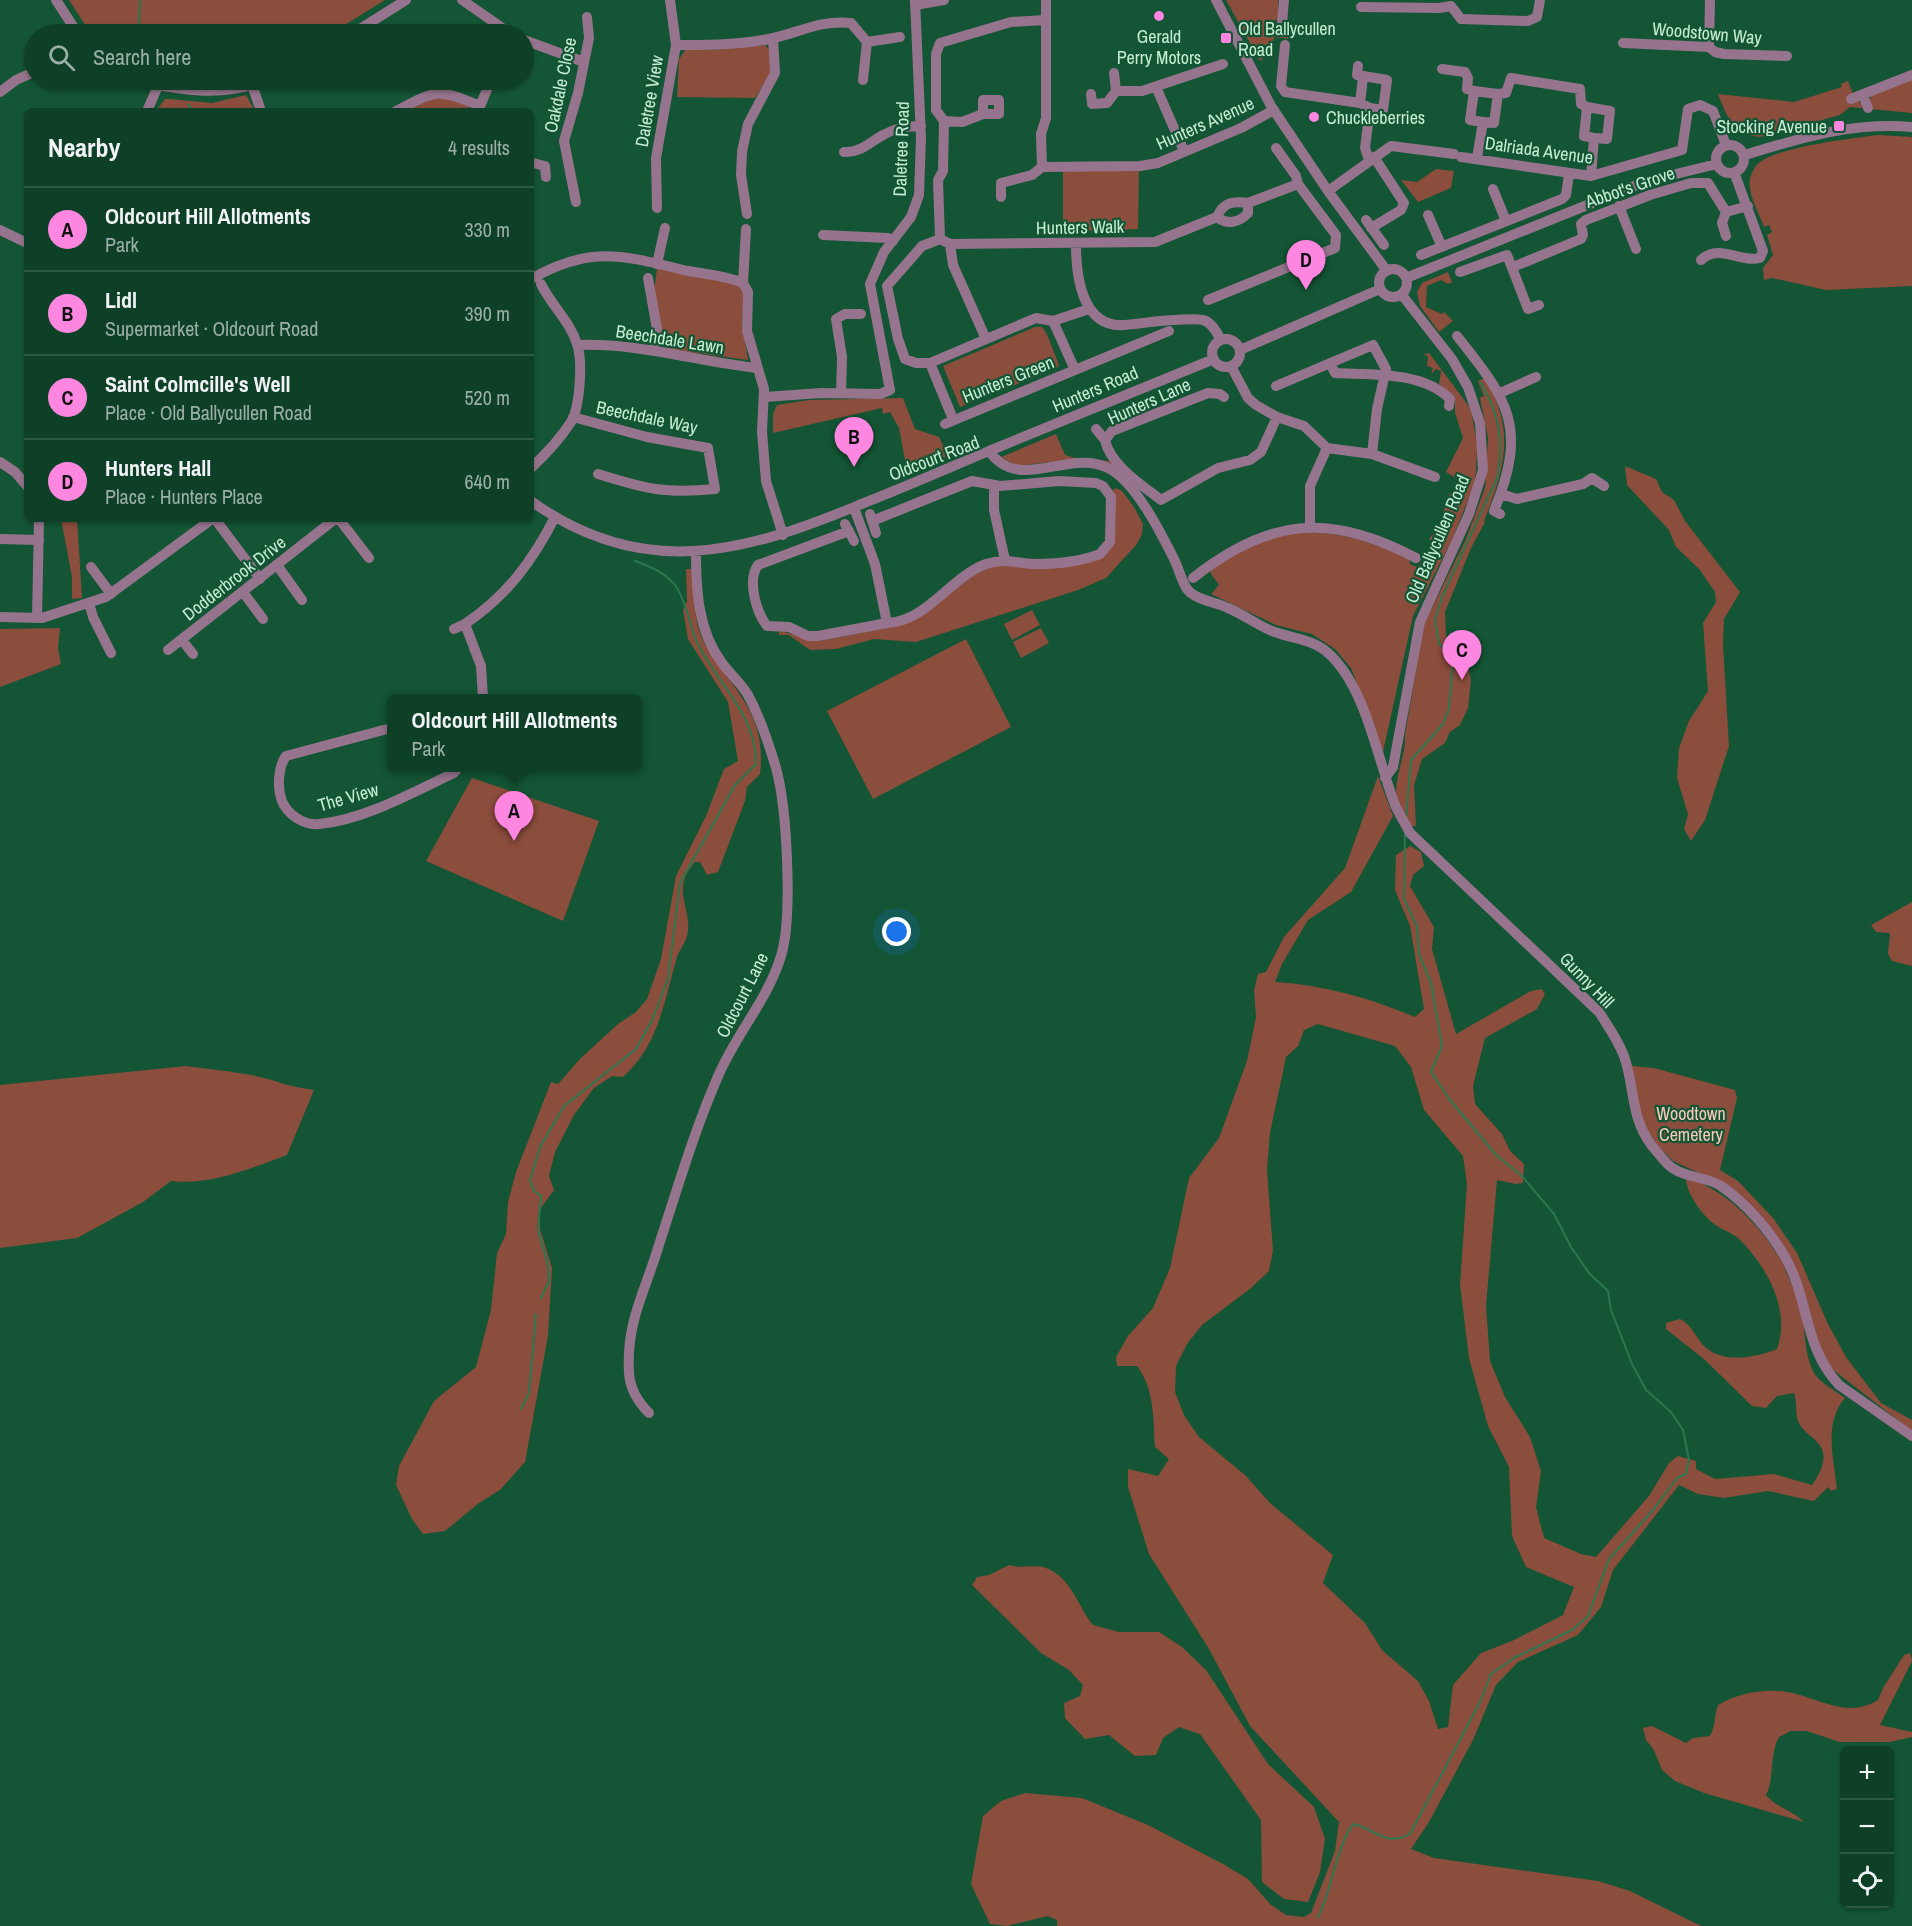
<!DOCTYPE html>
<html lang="en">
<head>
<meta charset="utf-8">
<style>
	:root { --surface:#0e4027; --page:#1c4b33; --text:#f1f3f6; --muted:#9bafa7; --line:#2e5944; --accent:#fd86e1 }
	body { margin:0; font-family:"Archivo Narrow",sans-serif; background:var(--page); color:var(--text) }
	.controls { position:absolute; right:18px; bottom:18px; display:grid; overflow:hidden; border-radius:9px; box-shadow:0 2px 4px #0004 }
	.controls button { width:54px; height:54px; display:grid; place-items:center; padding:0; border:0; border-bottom:2px solid var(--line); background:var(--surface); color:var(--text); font:30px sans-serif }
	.you { position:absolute; left:897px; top:932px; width:21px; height:21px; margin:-15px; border:4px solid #fff; border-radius:50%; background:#1a73e8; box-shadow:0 0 0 9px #1a73e833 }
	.badge { display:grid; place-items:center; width:39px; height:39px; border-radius:50%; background:var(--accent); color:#111; font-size:20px; font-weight:700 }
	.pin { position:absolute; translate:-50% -50px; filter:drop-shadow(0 2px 3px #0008) }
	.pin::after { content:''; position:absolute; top:32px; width:21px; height:18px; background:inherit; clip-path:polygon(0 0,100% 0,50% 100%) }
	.popup { position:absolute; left:387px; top:694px; width:255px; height:78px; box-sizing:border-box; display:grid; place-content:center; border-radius:9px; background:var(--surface); filter:drop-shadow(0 2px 4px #0005); font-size:20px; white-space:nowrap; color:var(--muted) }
	.popup b { font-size:22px; color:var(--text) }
	.popup::after { content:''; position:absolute; left:50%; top:100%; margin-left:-12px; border:12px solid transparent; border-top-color:var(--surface) }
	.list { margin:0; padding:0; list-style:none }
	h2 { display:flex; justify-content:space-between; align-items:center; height:78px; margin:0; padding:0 24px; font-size:26px }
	h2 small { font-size:20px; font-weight:400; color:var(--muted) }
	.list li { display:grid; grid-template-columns:39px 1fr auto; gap:18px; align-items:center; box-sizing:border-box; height:84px; padding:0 24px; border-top:2px solid var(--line) }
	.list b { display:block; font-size:22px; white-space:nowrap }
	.list p { margin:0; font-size:20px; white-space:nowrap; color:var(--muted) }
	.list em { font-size:20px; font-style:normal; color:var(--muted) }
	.icon { flex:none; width:33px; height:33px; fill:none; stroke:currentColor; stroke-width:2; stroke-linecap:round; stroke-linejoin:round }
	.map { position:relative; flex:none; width:1912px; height:1926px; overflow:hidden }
	.search { position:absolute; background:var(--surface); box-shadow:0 2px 4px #0004; left:24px; top:24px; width:510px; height:66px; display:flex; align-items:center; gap:15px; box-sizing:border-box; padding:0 21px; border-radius:33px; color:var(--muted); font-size:22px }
	.panel { position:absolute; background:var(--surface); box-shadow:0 2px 4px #0004; left:24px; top:108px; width:510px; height:414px; border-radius:9px }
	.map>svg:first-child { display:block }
	.green { fill:#8b4d3c; fill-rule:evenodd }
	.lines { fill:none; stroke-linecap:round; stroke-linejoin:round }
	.stream { stroke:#2b784f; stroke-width:2 }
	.minor { stroke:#97748d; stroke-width:10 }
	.poi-dot { fill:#fd86e1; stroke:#135534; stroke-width:2 }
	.labels { text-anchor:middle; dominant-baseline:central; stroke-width:4.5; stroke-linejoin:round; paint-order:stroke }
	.poi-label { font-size:18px; fill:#c6edd4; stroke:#135534; text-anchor:start }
	.street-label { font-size:18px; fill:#c6edd4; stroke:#135534 }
	.park-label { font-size:18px; fill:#fdc9bb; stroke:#135534 }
</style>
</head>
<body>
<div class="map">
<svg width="1912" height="1926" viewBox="0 0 1912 1926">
	<rect width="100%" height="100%" fill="#135534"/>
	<path class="green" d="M69 0H385L330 34H91Z
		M1226 0H1278L1279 18 1274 21V28L1290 29V39L1274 37 1272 49 1260 61Z
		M765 45 770 51V74L755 98 677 97 679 59 686 49 714 50Z
		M1912 79V113L1850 107 1840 115 1760 137C1733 134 1727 117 1718 94L1794 102 1842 87 1841 84 1848 81 1853 94 1861 104 1870 101 1871 95Z
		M246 95 255 111H165L158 108 165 99H170L212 103Z
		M451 98 469 107 468 111H406L427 99Z
		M1880 135 1912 137V286L1826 290 1772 278 1764 280 1763 268 1773 255 1767 235 1772 232 1769 225 1764 227C1759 213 1747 193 1750 179 1751 174 1755 166 1759 163 1774 148 1857 137 1880 135Z
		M1436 169 1454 171 1451 188 1418 202 1401 180 1417 182Z
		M1063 170H1139L1138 229 1063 232Z
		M657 268 740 284 744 290 742 322 748 360 667 349 661 344 659 319 651 288 655 285Z
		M1448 272 1452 282 1448 284 1441 280 1427 286 1426 307 1442 314 1444 312 1453 321 1439 332 1420 306 1417 292 1422 283Z
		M1035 327H1042L1046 332 1059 365 1057 368 960 407 943 366Z
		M1429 353 1471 409 1477 444 1476 473 1473 487 1452 540 1413 616 1383 752 1351 668 1335 649 1312 634 1276 625 1211 594 1219 585 1211 574V568C1227 559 1243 547 1260 541 1313 523 1359 536 1408 558L1411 565 1418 567 1435 543 1429 539 1437 529 1450 493 1452 494 1459 480 1446 472 1463 438 1455 413V397L1439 384 1441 371 1436 369 1431 374 1433 368 1427 366 1428 356 1423 355Z
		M1485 378C1516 431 1505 467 1484 521L1485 522 1471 548 1445 612 1446 636 1451 648 1467 663 1471 680 1468 708 1460 725 1450 732 1445 743 1422 759 1414 785 1416 826H1410C1405 815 1396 803 1396 791 1396 773 1406 756 1405 735L1424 624 1466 539 1485 488 1488 438 1480 398 1484 396 1478 381Z
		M903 398 915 429 939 437 948 456 907 471 899 428 890 412 883 414 882 408 773 433V414L777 405 809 400Z
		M1056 434 1065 455 1078 459 1111 461 1118 469 1069 460 1016 466 1001 457Z
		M1625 466 1656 479 1662 492 1674 500 1685 521 1740 592 1724 619 1723 644 1729 746 1705 820 1691 841 1684 829 1688 814 1677 778 1679 748 1689 721 1708 691 1703 623 1716 602 1715 592 1700 570 1676 547 1669 530 1627 485Z
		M1116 488 1122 491 1134 507 1143 524 1142 534 1137 544 1106 578 1078 590 916 642 874 639 836 649 810 650 789 635H779V631L784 632 820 641 905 624 968 578 995 565 1104 555 1113 490Z
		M61 519H77L82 598 72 599V577Z
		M686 569H692C694 594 693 624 706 646 734 692 767 713 760 774L747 787 745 801 718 872 707 875 700 862H695C669 890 694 910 687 936 685 944 679 950 677 957 664 1001 659 1045 623 1077L612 1076 594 1088 574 1115 555 1152 549 1176 554 1190 540 1209V1229L552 1268 548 1336 525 1462 500 1490 479 1503 445 1531 423 1534 412 1519 396 1485 399 1466 434 1401 476 1367 491 1310 497 1253 506 1234 508 1202 516 1172 551 1082 558 1084 580 1059 618 1024 636 1012 647 999 661 959 676 876 706 816 724 769 738 761 728 702 688 639 683 610 687 601Z
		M1032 610 1040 625 1012 640 1004 624Z
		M60 628 58 648 61 664 0 687V629Z
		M1041 628 1049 643 1021 658 1013 642Z
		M966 639 1011 727 873 799 827 711Z
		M1378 776 1393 816 1351 892 1308 920 1282 964 1275 982C1324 985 1370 998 1415 1017L1424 1009 1410 926 1395 890 1396 855 1410 846 1421 852 1424 866 1413 875 1410 886 1434 927 1432 949 1456 1034 1531 991 1542 989 1545 994 1537 1009 1485 1038 1473 1086 1475 1104 1502 1134 1510 1151 1524 1164 1523 1183 1516 1184 1497 1180 1486 1306 1490 1361 1505 1397 1530 1437 1541 1471 1536 1507 1544 1538 1581 1554 1596 1557 1649 1496 1669 1463 1678 1456 1696 1461V1469L1715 1479 1774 1474 1812 1485C1821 1472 1830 1455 1817 1442 1812 1436 1804 1432 1800 1425 1794 1415 1798 1405 1794 1393L1777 1396 1766 1408 1752 1406 1705 1360 1666 1329V1323L1680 1319C1693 1325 1697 1342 1709 1350 1727 1363 1758 1357 1777 1349 1791 1310 1767 1266 1738 1238 1731 1232 1722 1230 1714 1224 1703 1216 1686 1193 1686 1178 1728 1189 1766 1232 1786 1269 1793 1282 1797 1299 1801 1313 1806 1332 1804 1353 1813 1371 1818 1382 1836 1391 1845 1398 1823 1423 1834 1459 1837 1489L1831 1491 1828 1487 1814 1501 1768 1491 1724 1498 1698 1494 1679 1485 1613 1570 1601 1607 1578 1635 1518 1662 1496 1685 1473 1740 1429 1822 1411 1849 1434 1858 1598 1881 1630 1891 1701 1926H1057V1920L1048 1916 1007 1926 990 1924 971 1884 983 1816 1001 1801 1025 1793 1082 1798 1148 1825 1223 1864 1248 1879 1270 1904 1286 1915 1304 1917 1311 1913 1335 1851 1339 1822 1250 1726 1209 1649 1149 1554 1128 1487V1469L1158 1476 1169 1459 1155 1447C1153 1419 1155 1390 1137 1366H1117L1116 1357 1128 1336 1153 1308 1170 1268 1189 1178 1219 1138 1247 1061 1256 1017 1254 990 1258 974 1266 972 1284 937 1345 868ZM1318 1024 1395 1046 1411 1067 1424 1110 1463 1156 1467 1184 1460 1284 1469 1358 1488 1426 1509 1467 1512 1536 1526 1567 1574 1587 1563 1615 1512 1641 1481 1653 1453 1685 1448 1727 1438 1729 1429 1701 1418 1681 1382 1650 1365 1623 1323 1583 1333 1555 1271 1504 1245 1475 1199 1437 1184 1415 1175 1392 1176 1366 1187 1344 1202 1325 1251 1288 1269 1271 1273 1251 1267 1170 1270 1133 1286 1057 1298 1046 1304 1030Z
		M472 778 599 821 563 921 426 861Z
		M1912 902V966L1892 961 1888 954 1890 933 1876 932 1871 925Z
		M186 1066C214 1070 244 1072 272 1080 286 1085 299 1088 314 1090L287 1155C252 1168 209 1186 171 1181L143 1202 77 1238 0 1248V1085Z
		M1632 1066 1654 1068 1735 1090 1737 1098 1720 1170 1738 1181 1773 1218 1797 1253 1828 1324 1846 1357 1881 1403 1912 1420V1431L1832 1369 1822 1355 1764 1220 1699 1173 1673 1161 1658 1146 1646 1128 1633 1092Z
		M1009 1565C1021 1569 1036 1564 1046 1568 1072 1578 1078 1607 1093 1625L1119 1632H1159L1182 1647 1206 1670 1268 1764 1314 1807 1325 1839 1320 1872 1308 1902 1284 1899 1262 1882 1261 1820 1200 1734 1179 1727 1163 1738 1156 1755 1135 1756 1109 1735 1085 1739 1065 1718 1064 1703 1080 1696 1083 1685 1069 1670 1041 1653 972 1585 977 1577 989 1575Z
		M1910 1653 1912 1661 1880 1725 1912 1732V1737L1890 1742H1840L1807 1731H1791L1779 1737C1769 1755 1775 1777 1766 1795 1777 1808 1792 1810 1804 1822L1704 1793 1675 1781 1662 1770 1654 1750 1646 1740 1643 1728 1652 1726 1686 1743 1693 1738 1710 1736C1716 1725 1714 1716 1718 1705 1735 1695 1756 1690 1776 1691 1811 1691 1842 1722 1878 1700L1883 1688 1904 1655Z"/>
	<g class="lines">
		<path class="stream" d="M140 0 139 26 143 34
			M188 104 193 111
			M1406 817 1411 760 1443 724 1449 709 1453 660 1439 643 1435 620 1442 597 1497 478C1504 441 1500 416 1481 383
			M541 1298 549 1281 548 1265 538 1230 541 1196 534 1191 530 1181 540 1147 564 1106 636 1049 652 1020 668 979 680 883 735 785 756 764C757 714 715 682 696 640 689 623 687 604 677 588 667 573 651 567 635 561
			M521 1409 529 1393 536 1314
			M1318 1917C1331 1894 1338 1839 1354 1824 1376 1830 1387 1847 1410 1834L1480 1702 1491 1674 1514 1658 1572 1630 1588 1616 1609 1559 1653 1510 1677 1478 1686 1474 1689 1460 1683 1430 1671 1412 1646 1390 1632 1364 1611 1310 1608 1291 1589 1273 1571 1247 1554 1214 1521 1175 1496 1155 1450 1100 1431 1072 1442 1046 1431 983 1419 954 1417 926 1404 899 1405 832"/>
		<path class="minor" d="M56 0 78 34
			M462 0 511 34
			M1216 0 1271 106 1328 191 1387 271
			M915 5 944 0
			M1361 7 1439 8 1451 6 1461 19 1528 21 1537 17 1540 0
			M1282 23 1284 0
			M352 34 406 0
			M524 40 584 62
			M1623 43 1709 47 1715 52 1724 54 1787 56
			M676 45C707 45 738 45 769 39 799 33 818 20 851 23L867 42 900 37
			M1285 45 1281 86 1285 92 1360 103 1370 108 1365 148 1369 160
			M1709 47 1710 0
			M1358 66 1357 75 1387 80 1383 110 1370 108
			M1442 69 1465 72 1468 78 1467 89 1474 91
			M133 80C176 90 224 98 265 80
			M863 80 867 42
			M252 85 261 111
			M1156 87 1184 151
			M1116 91H1142L1223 64
			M0 92 16 80 34 72
			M1091 94 1092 104 1107 103 1116 91 1114 73
			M1498 94 1506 93 1511 78 1580 89 1581 104 1587 107
			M1863 95 1868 108
			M1851 99 1912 75
			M983 100H999V114H983Z
			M1360 103 1363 77
			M147 111 158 86
			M396 111C437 90 437 88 480 106
			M478 111 491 80
			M944 121 962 122 983 114
			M1716 159a14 14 0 1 1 28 0a14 14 0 1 1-28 0Z
			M844 152C860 153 870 142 883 135 895 128 907 126 921 126
			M1744 155C1802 138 1850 122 1912 127
			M1461 157 1591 176 1682 150 1688 109 1700 105 1713 111 1726 145
			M1477 158 1483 122 1470 120 1474 91 1498 94 1494 123 1483 122
			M533 163 545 166 546 177
			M1042 167 1041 134 1046 118V0
			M1591 176 1594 138 1584 136 1587 107 1610 111 1607 139 1594 138
			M1493 189 1506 221
			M1328 191 1391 146 1454 154
			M1001 197V183L1032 175 1042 167 1140 166 1158 163 1241 128 1274 110
			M576 202 564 141 578 93 589 38 587 17
			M1248 203 1298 184
			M1619 206 1636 249
			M657 208 656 158 676 45 670 0
			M747 214 741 175 742 152 748 124 775 73 773 38
			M1428 215 1442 247
			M1366 220 1384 245
			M1371 228 1401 210 1404 203 1374 157
			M746 229 743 283 748 292 747 331 764 389 762 432 766 481 783 535
			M0 230 27 243
			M823 235 888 238 893 241
			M1726 236 1722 223 1726 212 1748 206
			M940 239 950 244 1155 242 1217 217C1223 202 1233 201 1248 203V213C1239 223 1227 225 1217 217
			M940 239 922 246 887 286 898 339 905 359 916 363H930L1036 318 1053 321 1089 309
			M940 239 938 180 943 171 944 121 936 110V54L940 43 1011 22 1045 20
			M950 244 953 265 986 339
			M1076 245C1076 276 1082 328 1124 325 1141 324 1158 320 1175 320 1184 320 1195 318 1203 320 1212 322 1217 333 1221 340
			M1421 255 1562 199 1566 195 1569 174
			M1701 260C1719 243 1740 263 1760 258L1763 251 1734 172
			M657 264 665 228
			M1513 267 1581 239 1583 235 1581 224 1586 220 1650 195 1691 183H1708L1726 212
			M1379 283a14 14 0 1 1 28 0a14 14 0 1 1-28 0Z
			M1460 272 1507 255 1528 309 1539 305
			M648 278 657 329 654 349
			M1406 278 1647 181 1717 164
			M531 279C592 244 625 256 688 271 706 274 727 276 743 283
			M1208 300 1335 248 1336 235 1298 184 1296 176 1276 148
			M1053 321 1075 370
			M1457 336C1509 401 1528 428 1494 511L1500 514
			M1212 353a14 14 0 1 1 28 0a14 14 0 1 1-28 0Z
			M578 345C640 343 696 361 757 368
			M1240 350 1380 289
			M930 363 953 419
			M1330 363 1335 373C1372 375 1422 371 1450 399L1449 406
			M1231 366 1248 398 1256 405 1277 417 1304 426 1327 448 1372 454 1435 477
			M1276 386 1373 345 1386 369 1377 409 1372 454
			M841 393 842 357 836 319 845 314H861
			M1500 393 1536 377
			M765 397 821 393 880 394 890 390 870 284 884 252 911 217 919 195 921 138 915 0
			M1224 397 1220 394 1208 393 1112 431 1105 440C1110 465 1142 485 1161 500L1218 468 1250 460 1261 452 1277 417
			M573 417 647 437 708 448 715 489C665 494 646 489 598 474
			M945 424 1169 331
			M1096 429 1105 440
			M989 451 1214 359
			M0 462 15 472 27 486
			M531 468C545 455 560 439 571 422 580 407 583 361 577 344 570 321 551 305 541 284
			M994 486V510L1005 560
			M1501 494 1517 499 1583 484 1592 478 1604 486
			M531 501C642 581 744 553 859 505 903 488 946 469 989 451 1019 494 1069 448 1108 468 1135 481 1161 533 1174 559 1179 569 1181 580 1187 589 1195 600 1216 602 1228 608 1243 614 1257 625 1272 631 1289 638 1312 639 1327 652 1366 686 1377 758 1395 805 1399 814 1405 823 1410 833L1599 1012C1608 1026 1618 1040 1624 1056 1636 1090 1629 1122 1658 1153 1662 1158 1668 1166 1674 1169 1688 1178 1707 1177 1721 1186 1746 1203 1770 1231 1785 1257 1810 1301 1803 1346 1839 1385L1912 1436
			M854 508 875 564 887 623C928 621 949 578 986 564 1007 557 1016 564 1036 564 1056 564 1082 561 1100 554L1110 542 1111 497 1103 486 1096 483 1059 481 1000 486 972 481 872 521
			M870 514 876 533
			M215 519 260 579
			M339 519 369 558
			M845 524 854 541
			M1310 527V486L1327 448
			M849 531 758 565C747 580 756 612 767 626L789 627 808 636H818L887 623
			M0 539 39 540
			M277 565 302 600
			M91 567 111 594
			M1193 578C1269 518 1330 512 1416 558
			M243 592 263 619
			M89 603 93 617 111 653
			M0 617 42 618 106 597 212 519
			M37 618 39 519
			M454 629 465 624
			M182 640 193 654
			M168 650 335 519
			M483 698 481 666 465 624C507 596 533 560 555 517
			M391 728 286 756C278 767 277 788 282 801 287 814 304 826 319 824 364 820 413 792 454 773L458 768
			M1385 778 1393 767 1420 622 1469 514 1483 470 1480 423 1468 387 1452 359 1402 295
			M649 1413C638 1402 630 1389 629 1373 626 1323 644 1294 658 1248 677 1190 694 1131 719 1074 737 1033 768 999 781 956 793 918 787 807 776 768 769 744 760 717 748 695 741 683 730 674 722 663 698 631 696 590 696 552"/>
	</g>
	<g class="poi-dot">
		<circle cx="1159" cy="16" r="6"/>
		<rect x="1220" y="32" width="12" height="12" rx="3"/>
		<circle cx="1314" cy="117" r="6"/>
		<rect x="1833" y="120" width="12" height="12" rx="3"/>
	</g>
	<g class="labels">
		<g class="poi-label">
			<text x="1238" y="28">Old Ballycullen<tspan x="1238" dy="21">Road</tspan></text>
			<text x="1159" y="36" text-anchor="middle">Gerald<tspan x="1159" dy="21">Perry Motors</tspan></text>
			<text x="1326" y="117">Chuckleberries</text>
			<text x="1827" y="126" text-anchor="end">Stocking Avenue</text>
		</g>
		<g class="street-label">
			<text transform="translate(1707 33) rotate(5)">Woodstown Way</text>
			<text transform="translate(560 85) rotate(-78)">Oakdale Close</text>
			<text transform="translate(649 101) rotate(-80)">Daletree View</text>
			<text transform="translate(1205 123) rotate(-24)">Hunters Avenue</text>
			<text transform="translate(901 149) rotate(-88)">Daletree Road</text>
			<text transform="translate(1539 150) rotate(8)">Dalriada Avenue</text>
			<text transform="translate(1630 187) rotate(-19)">Abbot's Grove</text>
			<text transform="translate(1080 227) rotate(-1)">Hunters Walk</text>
			<text transform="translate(670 339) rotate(9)">Beechdale Lawn</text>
			<text transform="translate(1008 379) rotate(-22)">Hunters Green</text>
			<text transform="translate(1095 389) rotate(-23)">Hunters Road</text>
			<text transform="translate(1149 401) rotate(-24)">Hunters Lane</text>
			<text transform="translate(647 417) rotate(12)">Beechdale Way</text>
			<text transform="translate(934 458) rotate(-21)">Oldcourt Road</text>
			<text transform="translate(1437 539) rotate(-67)">Old Ballycullen Road</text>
			<text transform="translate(234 578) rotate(-38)">Dodderbrook Drive</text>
			<text transform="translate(348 797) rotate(-16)">The View</text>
			<text transform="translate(1587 980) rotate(46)">Gunny Hill</text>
			<text transform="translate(742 995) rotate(-63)">Oldcourt Lane</text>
		</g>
		<g class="park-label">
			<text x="1691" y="1113">Woodtown<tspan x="1691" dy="21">Cemetery</tspan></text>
		</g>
	</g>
</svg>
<div class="controls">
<button>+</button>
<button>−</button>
<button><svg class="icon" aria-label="locate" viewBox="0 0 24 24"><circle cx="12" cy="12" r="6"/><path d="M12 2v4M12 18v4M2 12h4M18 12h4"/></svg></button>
</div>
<div class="you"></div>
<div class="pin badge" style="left:514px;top:841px">A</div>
<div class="popup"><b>Oldcourt Hill Allotments</b>Park</div>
<div class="pin badge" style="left:854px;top:467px">B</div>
<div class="pin badge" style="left:1462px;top:680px">C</div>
<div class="pin badge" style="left:1306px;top:290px">D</div>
<div class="search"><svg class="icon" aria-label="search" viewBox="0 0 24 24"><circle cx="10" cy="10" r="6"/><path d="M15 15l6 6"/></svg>Search here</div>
<section class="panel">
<h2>Nearby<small>4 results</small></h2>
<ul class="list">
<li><span class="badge">A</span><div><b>Oldcourt Hill Allotments</b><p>Park</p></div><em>330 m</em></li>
<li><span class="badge">B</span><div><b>Lidl</b><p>Supermarket · Oldcourt Road</p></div><em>390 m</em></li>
<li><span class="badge">C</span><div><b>Saint Colmcille's Well</b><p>Place · Old Ballycullen Road</p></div><em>520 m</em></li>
<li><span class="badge">D</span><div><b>Hunters Hall</b><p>Place · Hunters Place</p></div><em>640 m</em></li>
</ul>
</section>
</div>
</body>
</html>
